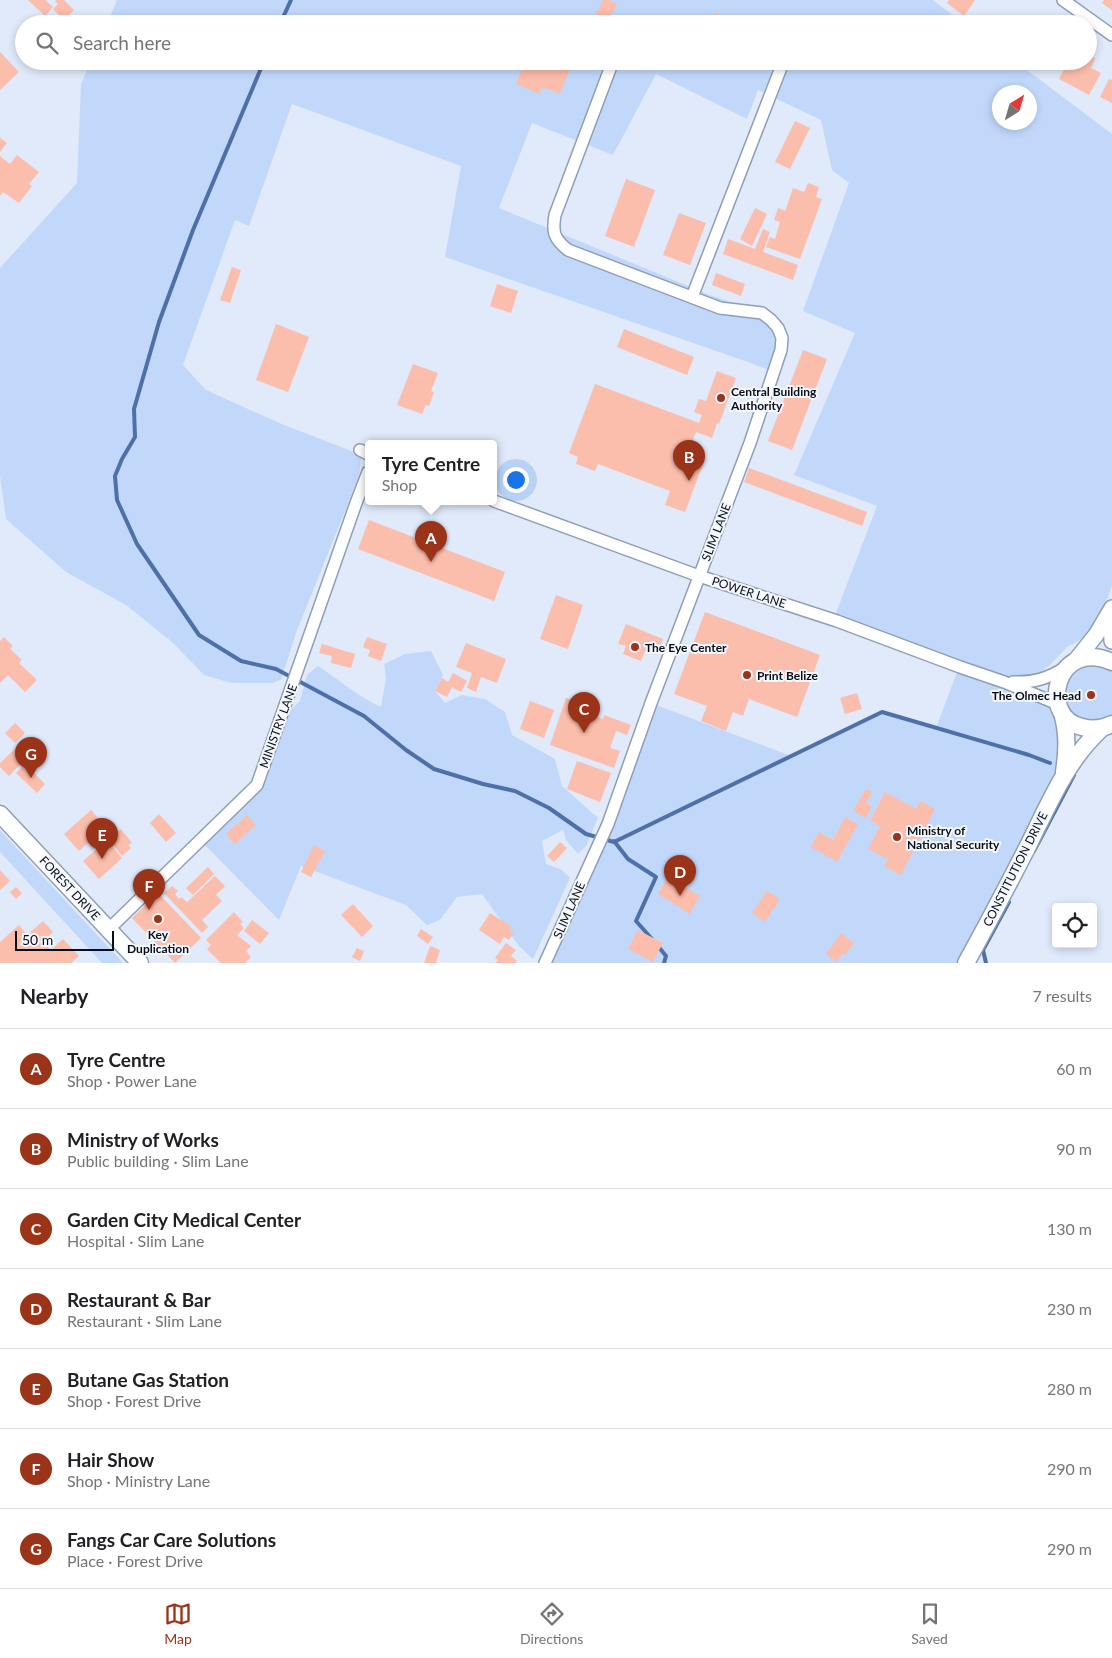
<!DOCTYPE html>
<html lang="en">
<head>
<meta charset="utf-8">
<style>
	:root { --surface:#fff; --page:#f2f2f2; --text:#202124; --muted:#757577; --line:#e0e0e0; --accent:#9b3318 }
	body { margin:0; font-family:Lato,sans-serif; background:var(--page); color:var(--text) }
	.controls { position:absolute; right:15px; bottom:15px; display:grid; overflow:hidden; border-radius:5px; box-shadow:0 2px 8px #0003 }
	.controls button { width:45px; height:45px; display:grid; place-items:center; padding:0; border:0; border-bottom:1px solid var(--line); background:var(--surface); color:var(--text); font:25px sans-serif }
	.compass { position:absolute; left:992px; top:85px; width:45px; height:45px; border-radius:50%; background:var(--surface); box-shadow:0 2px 8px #0003; rotate:37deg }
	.scale { position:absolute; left:15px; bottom:12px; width:99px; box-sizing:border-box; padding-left:5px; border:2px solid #090f18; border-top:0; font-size:14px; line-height:18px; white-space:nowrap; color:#090f18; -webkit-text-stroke:4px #f4f7fd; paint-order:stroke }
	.you { position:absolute; left:515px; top:479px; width:18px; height:18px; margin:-12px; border:4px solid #fff; border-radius:50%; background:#1a73e8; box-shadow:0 0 0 8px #1a73e833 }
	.badge { display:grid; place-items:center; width:32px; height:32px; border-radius:50%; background:var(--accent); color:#fff; font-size:16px; font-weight:700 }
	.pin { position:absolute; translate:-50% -41px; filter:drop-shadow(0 1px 2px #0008) }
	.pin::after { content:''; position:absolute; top:26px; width:18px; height:15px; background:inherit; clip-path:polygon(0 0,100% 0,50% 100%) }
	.popup { position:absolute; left:365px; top:440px; width:132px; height:65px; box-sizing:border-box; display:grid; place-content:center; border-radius:5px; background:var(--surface); filter:drop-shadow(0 1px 4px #0005); font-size:16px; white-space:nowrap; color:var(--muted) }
	.popup b { font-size:19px; color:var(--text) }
	.popup::after { content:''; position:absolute; left:50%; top:100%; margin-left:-10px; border:10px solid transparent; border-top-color:var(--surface) }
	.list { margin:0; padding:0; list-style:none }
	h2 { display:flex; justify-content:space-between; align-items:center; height:65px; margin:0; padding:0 20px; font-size:21px }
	h2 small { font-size:16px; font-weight:400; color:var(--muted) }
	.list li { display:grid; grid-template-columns:32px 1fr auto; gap:15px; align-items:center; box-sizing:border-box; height:80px; padding:0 20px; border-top:1px solid var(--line) }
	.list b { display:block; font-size:19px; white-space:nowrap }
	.list p { margin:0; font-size:16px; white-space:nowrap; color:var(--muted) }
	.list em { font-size:16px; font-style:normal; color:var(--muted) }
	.icon { flex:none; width:28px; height:28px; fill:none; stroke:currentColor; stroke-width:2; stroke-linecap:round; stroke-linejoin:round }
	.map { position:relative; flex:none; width:1112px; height:963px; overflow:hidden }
	.search { position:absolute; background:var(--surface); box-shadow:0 2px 8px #0003; left:15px; right:15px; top:15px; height:55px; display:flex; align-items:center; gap:12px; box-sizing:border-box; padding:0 18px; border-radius:28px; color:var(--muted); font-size:19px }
	.sheet { height:625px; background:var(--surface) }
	nav { display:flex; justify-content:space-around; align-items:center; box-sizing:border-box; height:70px; border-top:1px solid var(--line); background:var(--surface); font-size:14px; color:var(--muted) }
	nav a { display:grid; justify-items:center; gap:2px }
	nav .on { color:var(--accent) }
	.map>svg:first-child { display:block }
	.green { fill:#c2d8fb; fill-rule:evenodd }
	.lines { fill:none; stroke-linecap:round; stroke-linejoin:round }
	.stream { stroke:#4e70a9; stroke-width:4 }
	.building { fill:#fbbdac }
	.minor-casing { stroke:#8f9eb8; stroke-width:14 }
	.tertiary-casing { stroke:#8f9eb8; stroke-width:18 }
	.secondary-casing { stroke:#8f9eb8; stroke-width:19 }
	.minor { stroke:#fff; stroke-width:11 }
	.tertiary { stroke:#fff; stroke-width:15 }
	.secondary { stroke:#fff; stroke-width:16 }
	.poi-dot { fill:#9b3318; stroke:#f4f7fd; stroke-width:2 }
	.labels { text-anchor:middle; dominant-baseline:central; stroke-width:4; stroke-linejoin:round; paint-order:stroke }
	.poi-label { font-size:12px; font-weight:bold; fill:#090f18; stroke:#f4f7fd; text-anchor:start }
	.street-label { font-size:12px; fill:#090f18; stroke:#f4f7fd }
</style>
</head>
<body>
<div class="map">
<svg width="1112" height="963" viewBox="0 0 1112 963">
	<rect width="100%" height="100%" fill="#e0eafb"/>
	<path class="green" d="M117 0H933L964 24H107Z
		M91 61H1015L1112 134V586L1105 605 1087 636 1067 647 1050 665 1033 678 1010 679 1058 704 1068 666 1112 662V724L1069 720 1064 774 966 963H545L608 824 651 703 791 756 882 712 936 728 959 667 834 618 877 506 794 475 855 333 803 311 849 183 832 170 821 120 758 90 747 119 656 74 613 155 532 123 499 208 710 295 762 313 778 328 774 372 745 361 445 257 461 166 292 104 249 226 235 220 183 365 206 390 284 425 357 453 361 457 359 476 296 633 281 680 272 683H231L204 675 172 642 126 605 66 572 6 519 0 476V268L77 183 81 84ZM1000 92H1030V122H1000Z
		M431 651 443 675 435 691 445 703 462 695 485 699 505 712 512 735 555 759 562 786 598 818 586 846 578 854 566 840 563 830 542 841 546 864 562 870 570 878 533 959 519 946 482 894 457 897 440 920 427 925 406 905 301 866 279 920 200 840 257 785 280 720 300 701 307 675 318 666C339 680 358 696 381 707L386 678 384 664 405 654Z
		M0 830 123 963H102L0 852Z"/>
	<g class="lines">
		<path class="stream" d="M280 24 291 0
			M264 61 193 230 159 322 134 409 135 437 122 459 115 476 117 500 137 544 199 635 241 661 276 669 364 716 406 750 434 769 483 784 515 791 549 808 586 834 614 842 882 712 1029 755 1050 763
			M614 841 628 859 656 877 636 921 652 939
			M1034 851 1074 775
			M658 946 666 956 664 963
			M986 963 983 950 1009 902"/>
	</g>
	<path class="building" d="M28 0H47L46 1 53 7 45 16Z
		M56 0H64L74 10 64 20 53 9 58 4 55 1Z
		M603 0H609L617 4 607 24 594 18Z
		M949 0H975L964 16 947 3Z
		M1104 0H1112V10L1102 3Z
		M715 13 722 15 721 22 714 21Z
		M0 52 19 72 0 90Z
		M1088 55 1095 58 1091 68 1101 73 1089 95 1059 79 1068 61H1088Z
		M525 61H573L560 94 542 87 540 94 516 84Z
		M1109 79 1112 80V103L1100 97Z
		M795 121 810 128 790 169 775 162Z
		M0 138 7 143 0 152Z
		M17 155 39 172 29 184 32 186 19 203 3 192 0 196V156L10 164Z
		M626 179 655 190 634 247 605 236Z
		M808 183 819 187 816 197 822 199 800 259 766 247 770 237 775 239 780 222 774 220 778 208 785 211 793 188 804 192Z
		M755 208 767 214 752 246 740 239Z
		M679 213 706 223 690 265 663 255Z
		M763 229 770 232 763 252 798 265 793 280 723 254 728 239 755 249Z
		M232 267 241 270 230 303 220 300Z
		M716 273 745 284 741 296 712 285Z
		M497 284 518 291 511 313 490 306Z
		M276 324 309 337 288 392 256 380Z
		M624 329 694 357 687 375 617 347Z
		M803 350 827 359 792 450 768 441Z
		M413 364 438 373 431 391 434 392 429 406 426 405 422 414 397 405Z
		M717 371 736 378 719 424 717 423 712 438 696 432 685 460 702 467 685 512 665 505 670 491 598 464 595 471 576 464 578 457 569 453 595 384 699 423 702 415 694 412 699 399 706 401Z
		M749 468 867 512 862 526 744 482Z
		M369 520 505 572 494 601 358 549Z
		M556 595 583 605 568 649 540 639Z
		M705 612 820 655 797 717 749 699 743 716 733 712 726 731 701 721 707 706 674 694Z
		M626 624 663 639 656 655 645 651 641 661 623 654 626 646 618 644Z
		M4 637 13 646 10 649 22 660 19 663 37 680 25 692 8 675 0 683V641Z
		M367 637 387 644 381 661 368 656 370 650 363 647Z
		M466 643 506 659 497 683 481 677 476 692 467 688 472 673 456 667Z
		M322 644 355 654 351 668 331 663 332 656 319 653Z
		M453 673 467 681 461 692 452 687 447 697 435 691 442 678 448 682Z
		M857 693 862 709 845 714 840 698Z
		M566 698 582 703 579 711 603 719 604 715 631 725 627 735 616 731 610 748 620 751 614 768 550 745Z
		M530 701 554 710 544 738 520 729Z
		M15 723 25 733 15 743 5 733Z
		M17 747 27 757 9 776 0 767V763Z
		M577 761 611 773 600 802 567 789Z
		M25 764 45 784 37 793 16 773Z
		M866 789 872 792 866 803 872 807 866 818 853 811Z
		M885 792 916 809 920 801 935 809 901 875 884 866 888 859 868 849 880 826 870 821Z
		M91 810 106 827 79 851 64 834Z
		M159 814 176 833 166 842 150 823Z
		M247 815 256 825 235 844 226 834Z
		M845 817 858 824 837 862 811 847 819 832 833 840Z
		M121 829 132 843 128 845 131 848 122 856 108 839Z
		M107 840 122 858 99 879 83 861Z
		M560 842 567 848 554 862 547 856Z
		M314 845 325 851 311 877 301 872Z
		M208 867 214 874 193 895 186 888Z
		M0 870 10 881 0 890Z
		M215 876 225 886 216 895 222 901 202 920 208 927 202 933 164 893 172 886 178 891 175 894 179 899 181 897 187 902Z
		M668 877 700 896 690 914 658 894Z
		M16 887 22 893 16 899 10 892Z
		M767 891 780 899 765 922 752 913Z
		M158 893 201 938 175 963 132 918Z
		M353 904 373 926 362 937 341 915Z
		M234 912 243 922 240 924 244 928 237 935 251 946 246 951 251 957 245 963H221L207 949 211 945 206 940Z
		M490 913 511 926 509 930 514 933 509 940 504 937 500 944 479 930Z
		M252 920 269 933 260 944 244 931Z
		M43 921 53 932 43 941 51 950 63 939 79 956 71 963H0V942L19 925 27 935Z
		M421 929 433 937 428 944 417 936Z
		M638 930 663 943 653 962 628 949Z
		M841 933 854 943 845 955 843 953 837 962 826 954Z
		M506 943 516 950 511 956 517 961 515 963H495L498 960 495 958Z
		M430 946 440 950 436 963H424Z
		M357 948 364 951 360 961 352 957Z"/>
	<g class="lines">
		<g class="minor-casing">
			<path id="minor" d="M1063 0 1112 35
				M692 297 782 65V61
				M360 450 368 454
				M494 501 699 576 837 621 960 667 1004 682 1058 704
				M1013 682C1034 683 1049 678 1066 667
				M109 929 257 785 356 503 368 472
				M545 963 608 824 651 703 750 443 781 350 782 338 778 328 771 320 762 313 720 308 568 250C554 239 552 232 555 215L613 61"/>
		</g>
		<g class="tertiary-casing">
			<path id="tertiary" d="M1112 612 1111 624 1112 641
				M1076 660 1096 635 1112 608"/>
		</g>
		<g class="secondary-casing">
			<path id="secondary" d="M1112 662C1056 637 1037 717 1082 727 1093 730 1102 729 1112 724
				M1062 713C1068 733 1067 751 1064 772
				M0 814 140 963
				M966 963C987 925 1007 887 1027 848 1048 806 1066 761 1101 729"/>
		</g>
		<use href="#minor" class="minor"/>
		<use href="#tertiary" class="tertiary"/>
		<use href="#secondary" class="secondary"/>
	</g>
	<g class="poi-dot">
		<circle cx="721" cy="398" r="5"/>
		<circle cx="635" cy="647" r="5"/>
		<circle cx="747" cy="675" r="5"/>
		<circle cx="1091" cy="695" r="5"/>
		<circle cx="897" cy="837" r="5"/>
		<circle cx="158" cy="919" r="5"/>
	</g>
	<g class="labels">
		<g class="poi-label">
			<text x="731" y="391">Central Building<tspan x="731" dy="14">Authority</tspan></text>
			<text x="645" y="647">The Eye Center</text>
			<text x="757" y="675">Print Belize</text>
			<text x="1081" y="695" text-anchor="end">The Olmec Head</text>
			<text x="907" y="830">Ministry of<tspan x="907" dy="14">National Security</tspan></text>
			<text x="158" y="934" text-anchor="middle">Key<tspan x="158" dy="14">Duplication</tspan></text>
		</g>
		<g class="street-label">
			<text transform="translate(716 532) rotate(-69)">SLIM LANE</text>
			<text transform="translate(749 592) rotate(18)">POWER LANE</text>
			<text transform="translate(278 726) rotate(-70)">MINISTRY LANE</text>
			<text transform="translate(1015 869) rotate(-63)">CONSTITUTION DRIVE</text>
			<text transform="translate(70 888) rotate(47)">FOREST DRIVE</text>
			<text transform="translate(569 910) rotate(-66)">SLIM LANE</text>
		</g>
	</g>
</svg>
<div class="controls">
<button><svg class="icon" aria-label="locate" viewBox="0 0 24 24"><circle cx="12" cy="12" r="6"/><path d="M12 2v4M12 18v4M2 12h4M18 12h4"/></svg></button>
</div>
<svg class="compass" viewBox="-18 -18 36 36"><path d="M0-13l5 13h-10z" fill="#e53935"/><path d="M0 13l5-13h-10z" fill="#757577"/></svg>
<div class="scale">50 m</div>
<div class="you"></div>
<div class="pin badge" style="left:431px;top:562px">A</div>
<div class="popup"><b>Tyre Centre</b>Shop</div>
<div class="pin badge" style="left:689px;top:481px">B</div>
<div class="pin badge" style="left:584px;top:733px">C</div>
<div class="pin badge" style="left:680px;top:896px">D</div>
<div class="pin badge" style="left:102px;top:859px">E</div>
<div class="pin badge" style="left:149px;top:910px">F</div>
<div class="pin badge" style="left:31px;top:778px">G</div>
<div class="search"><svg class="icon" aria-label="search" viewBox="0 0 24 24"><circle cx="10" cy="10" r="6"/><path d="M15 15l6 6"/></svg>Search here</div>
</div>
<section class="sheet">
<h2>Nearby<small>7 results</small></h2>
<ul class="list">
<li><span class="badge">A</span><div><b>Tyre Centre</b><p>Shop · Power Lane</p></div><em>60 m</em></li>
<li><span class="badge">B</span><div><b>Ministry of Works</b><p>Public building · Slim Lane</p></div><em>90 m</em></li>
<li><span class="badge">C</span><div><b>Garden City Medical Center</b><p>Hospital · Slim Lane</p></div><em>130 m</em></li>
<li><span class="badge">D</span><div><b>Restaurant &amp; Bar</b><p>Restaurant · Slim Lane</p></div><em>230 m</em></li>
<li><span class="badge">E</span><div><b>Butane Gas Station</b><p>Shop · Forest Drive</p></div><em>280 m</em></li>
<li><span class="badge">F</span><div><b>Hair Show</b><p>Shop · Ministry Lane</p></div><em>290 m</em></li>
<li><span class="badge">G</span><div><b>Fangs Car Care Solutions</b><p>Place · Forest Drive</p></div><em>290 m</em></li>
</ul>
</section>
<nav>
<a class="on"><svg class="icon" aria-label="map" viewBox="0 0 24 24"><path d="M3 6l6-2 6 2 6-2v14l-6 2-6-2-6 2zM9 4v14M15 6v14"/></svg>Map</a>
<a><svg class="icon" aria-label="directions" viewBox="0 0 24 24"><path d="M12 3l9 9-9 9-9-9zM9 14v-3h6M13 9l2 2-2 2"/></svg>Directions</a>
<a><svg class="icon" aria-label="saved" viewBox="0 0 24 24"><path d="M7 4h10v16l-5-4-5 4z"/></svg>Saved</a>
</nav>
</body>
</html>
